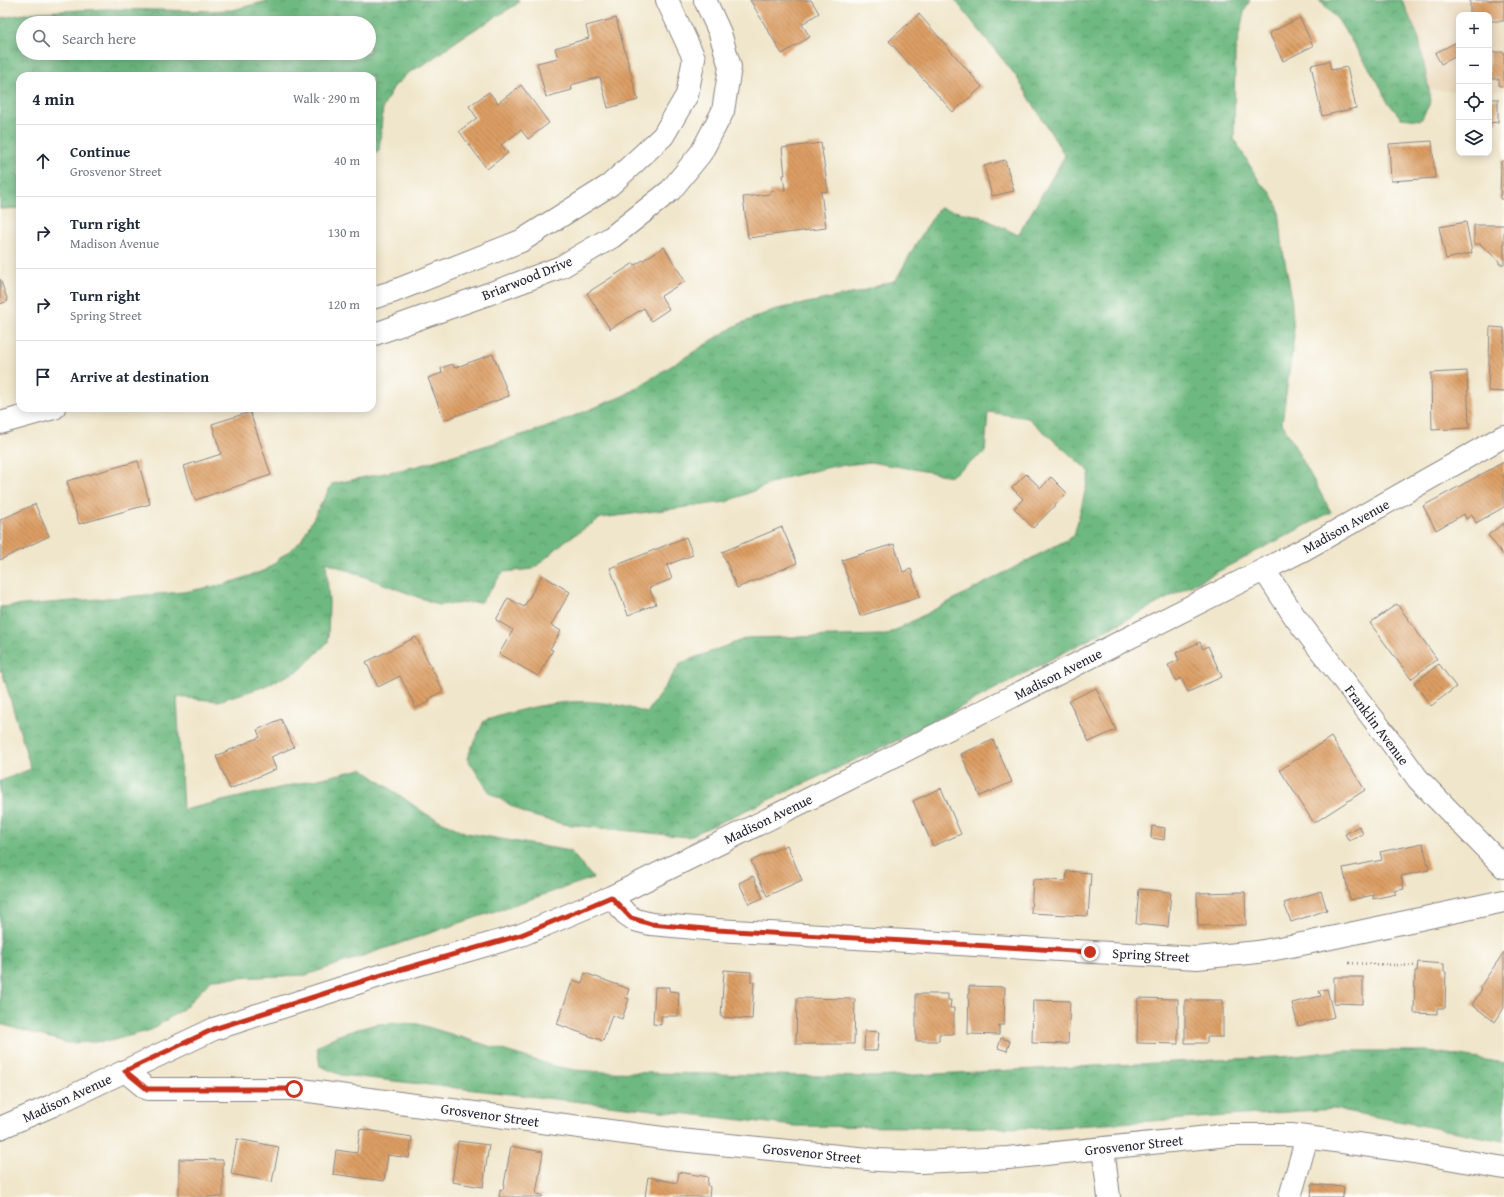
<!DOCTYPE html>
<html lang="en">
<head>
<meta charset="utf-8">
<style>
	:root { --surface:#fff; --page:#f2f2f3; --text:#1f2937; --muted:#747a83; --line:#e0e1e3 }
	body { margin:0; font-family:"Gentium Book Plus",serif; background:var(--page); color:var(--text) }
	.controls { position:absolute; right:12px; top:12px; display:grid; overflow:hidden; border-radius:8px; box-shadow:0 2px 10px #0003 }
	.controls button { width:36px; height:36px; display:grid; place-items:center; padding:0; border:0; border-bottom:1px solid var(--line); background:var(--surface); color:var(--text); font:20px sans-serif }
	.stop { position:absolute; width:12px; height:12px; margin:-9px; border:3px solid #c8321e; border-radius:50%; background:#fff }
	.stop.end { background:#c8321e; border-color:#fff; box-shadow:0 1px 4px #0008 }
	.list { margin:0; padding:0; list-style:none }
	h2 { display:flex; justify-content:space-between; align-items:center; height:52px; margin:0; padding:0 16px; font-size:17px }
	h2 small { font-size:13px; font-weight:400; color:var(--muted) }
	.list li { display:grid; grid-template-columns:26px 1fr auto; gap:12px; align-items:center; box-sizing:border-box; height:72px; padding:0 16px; border-top:1px solid var(--line) }
	.list b { display:block; font-size:15px; white-space:nowrap }
	.list p { margin:0; font-size:13px; white-space:nowrap; color:var(--muted) }
	.list em { font-size:13px; font-style:normal; color:var(--muted) }
	.icon { flex:none; width:22px; height:22px; fill:none; stroke:currentColor; stroke-width:2; stroke-linecap:round; stroke-linejoin:round }
	.map { position:relative; flex:none; width:1504px; height:1197px; overflow:hidden }
	.search { position:absolute; background:var(--surface); box-shadow:0 2px 10px #0003; left:16px; top:16px; width:360px; height:44px; display:flex; align-items:center; gap:10px; box-sizing:border-box; padding:0 14px; border-radius:22px; color:var(--muted); font-size:15px }
	.panel { position:absolute; background:var(--surface); box-shadow:0 2px 10px #0003; left:16px; top:72px; width:360px; height:340px; border-radius:12px }
	.map>svg:first-child { display:block }
	.built { fill:#ead8ba }
	.forest { fill:url(#forest-crowns); stroke:#486e5e; fill-rule:evenodd }
	.building { fill:url(#building-back-hatch) }
	.lines { fill:none; stroke-linecap:round; stroke-linejoin:round }
	.minor-casing { stroke:#898483; stroke-width:24 }
	.path { stroke:#898483; stroke-width:2.5; stroke-dasharray:1 3; stroke-linecap:butt }
	.minor { stroke:#fff; stroke-width:22 }
	.route { stroke:#c8321e; stroke-width:5 }
	.labels { text-anchor:middle; dominant-baseline:central; stroke-width:3.5; stroke-linejoin:round; paint-order:stroke }
	.street-label { font-size:14px; fill:#22223b; stroke:#fdfcf7 }
</style>
</head>
<body>
<div class="map">
<svg width="1504" height="1197" viewBox="0 0 1504 1197">
	<defs>
		<pattern id="forest-crowns" width="20" height="18" patternUnits="userSpaceOnUse"><rect width="20" height="18" fill="#6eb981"/><path d="M2 6a3 3 0 1 1 6 0M12 15a3 3 0 1 1 6 0" fill="none" stroke="#5a966b"/></pattern>
		<pattern id="building-back-hatch" width="6" height="6" patternUnits="userSpaceOnUse"><rect width="6" height="6" fill="#dc9e64"/><path d="M-1 5l2 2M0 0l6 6M5-1l2 2" fill="none" stroke="#b28054"/></pattern>
	</defs>
	<rect width="100%" height="100%" fill="#fdfcf7"/>
	<filter id="ink" filterUnits="userSpaceOnUse"><feTurbulence type="fractalNoise" baseFrequency=".025" numOctaves="2"/><feDisplacementMap in="SourceGraphic" scale="8" xChannelSelector="R" yChannelSelector="G"/><feConvolveMatrix kernelMatrix="1 2 1 2 8 2 1 2 1" color-interpolation-filters="sRGB"/></filter>
	<filter id="wash" filterUnits="userSpaceOnUse"><feTurbulence type="fractalNoise" baseFrequency=".012" numOctaves="4" result="noise"/><feDisplacementMap in="SourceGraphic" scale="16" xChannelSelector="R" yChannelSelector="G"/><feGaussianBlur stdDeviation="0.9" result="paint"/><feColorMatrix in="noise" values="0 0 0 0 0 0 0 0 0 0 0 0 0 0 0 0 0 1.4 0 .05"/><feComposite in="paint" operator="in"/></filter>
	<g filter="url(#wash)">
		<rect width="100%" height="100%" fill="#f0e6cb"/>
		<path class="built" d="M1402 0H1504V91H1489V15H1459V91L1429 90 1419 39Z"/>
		<path class="forest" d="M271 0H519L517 4 461 38 426 63 408 73 393 88 383 107 379 151 372 156V76H20V208L0 209V18L38 12 105 9 211 11 233 10ZM23 23H369V53H23Z
			M955 0H1250L1244 12 1235 53 1234 139 1261 184 1270 191 1279 210 1283 251 1291 293 1294 336 1282 423 1331 512 894 742 688 837 563 824 526 814 490 793 467 758 484 721C523 708 563 698 605 703 619 704 633 709 647 713L681 663 747 638 886 635 1074 536 1090 472 1028 418 988 412 985 452 951 476 913 469 870 462 830 467 788 477 726 502 601 518 565 541 533 569 503 572 481 602 439 605 326 562 329 602 328 642 300 670 260 688 218 701 177 697 183 810 362 769 426 814 466 833 570 851 593 878 306 975 212 979 184 1008 151 1030 110 1041 68 1043 0 1024V781L31 769 2 671H0V607L184 592 226 584 266 570 301 541 332 484 414 467 545 428 625 395 735 326 773 310 856 293 896 280 917 242 939 208 979 216 1018 235 1065 156 1016 76Z
			M1319 0H1402L1419 39 1431 101 1421 120 1401 118 1387 101 1378 82 1338 20Z
			M398 1023 418 1024 554 1066 574 1070 604 1072 876 1077 1295 1056 1337 1051H1429L1504 1063V1141L1334 1109 1044 1128 795 1126 341 1075 320 1066 317 1047 336 1036 358 1029 377 1024Z"/>
		<g id="blocks">
			<path class="building" d="M750 0H811L819 13 802 24 810 37 782 54Z
				M1470 0H1504V21H1489V15H1470Z
				M919 14 982 87 953 112 889 41Z
				M616 18 638 100 608 108 600 77 571 85 572 90 546 97 537 63 558 58 555 48 589 38 586 26Z
				M1300 18 1313 46 1283 61 1269 33Z
				M1457 42 1459 45V55L1441 64 1435 53Z
				M1489 52H1504V86H1499V79H1489Z
				M1329 61 1331 70 1347 67 1356 108 1322 116 1311 65Z
				M521 85 549 123 528 139 521 130 501 145 508 153 487 169 459 131 477 118 469 106 489 92 498 103Z
				M1489 99H1498V122L1489 123Z
				M1432 141 1435 178 1391 181 1389 144Z
				M821 143 828 191 821 192 826 228 748 238 743 197 770 194V191L785 190 783 175H785L782 148Z
				M1005 160 1014 191 992 196 984 166Z
				M1501 161H1504V199H1500Z
				M1466 222 1472 253 1446 259 1439 227Z
				M1474 225H1504V264H1499V261L1480 244H1474Z
				M664 247 685 281 661 296 669 309 651 321 644 308 610 329 587 293 634 263 635 265Z
				M0 279 8 301 0 304Z
				M1490 327 1504 328V392L1488 391Z
				M493 354 509 396 444 420 428 378 442 373 441 368 453 364 454 368Z
				M1467 371 1469 428 1432 430 1431 373Z
				M250 412 271 475 195 500 184 466 221 454 212 424Z
				M138 461 150 504 79 524 67 481Z
				M1504 462V507L1476 523 1472 515 1466 519 1464 514 1436 530 1423 506Z
				M1026 474 1041 488 1051 477 1067 493 1033 528 1014 508 1023 499 1012 488Z
				M35 504 49 536 0 560V520Z
				M1504 523V556L1488 535Z
				M782 527 797 563 737 588 722 552Z
				M686 537 693 555 667 565 672 579 649 588 656 604 628 615 610 568Z
				M894 544 903 572 911 569 920 597 860 616 842 560Z
				M542 575 570 592 551 625 561 631 550 649 553 650 538 676 499 654 513 630 496 620 508 598 524 607Z
				M1397 604 1437 659 1411 679 1370 623Z
				M416 637 443 691 429 699 430 701 416 708 400 676 378 687 366 662Z
				M1200 642 1203 649 1208 646 1222 677 1188 692 1181 678 1176 681 1168 665 1179 660 1176 653Z
				M1439 664 1456 687 1431 706 1414 683Z
				M1096 688 1116 730 1089 742 1069 701Z
				M281 719 294 747 271 757 276 769 230 789 216 756 260 737 257 730Z
				M1331 737 1365 790 1314 823 1280 770Z
				M993 740 1012 782 980 796 961 754Z
				M941 788 961 834 933 846 913 801Z
				M1152 826 1165 828 1164 840 1151 838Z
				M1359 826 1363 834 1349 841 1345 834Z
				M1423 843 1429 870 1401 876 1404 889 1394 891 1396 894 1373 899V895L1350 900 1343 868 1382 860 1380 852Z
				M787 845 802 880 767 896 751 861Z
				M1067 871 1091 873 1088 916 1031 913 1033 879 1066 881Z
				M753 876 763 898 749 904 739 883Z
				M1139 889 1171 892 1168 927 1136 924Z
				M1321 891 1327 910 1291 922 1284 903Z
				M1245 892 1246 925 1198 926 1197 893Z
				M1504 952V1008L1495 1022 1472 1005 1482 989 1480 987Z
				M1418 962 1444 964V972H1446L1445 1008H1437V1014L1414 1013 1415 971H1417Z
				M724 970 751 972V982H754L752 1019 721 1017Z
				M585 973 629 989 626 998 629 999 622 1019 612 1015 603 1041 557 1024 573 980 582 983Z
				M1334 977H1363V1004L1334 1003Z
				M969 986 1005 987 1004 1025H999V1035L968 1034Z
				M655 987H669V991L679 992 678 1016H661V1025L653 1024Z
				M1327 989 1334 1017 1298 1026 1292 1003 1321 996 1319 991Z
				M916 994H948V1000H951L950 1008H954V1034H939V1041H916Z
				M797 998 855 999 854 1044H796Z
				M1138 998 1178 999V1044L1137 1043Z
				M1033 1000 1070 1001 1068 1044 1032 1043Z
				M1185 1000H1223V1037H1207V1043H1185Z
				M865 1031 879 1032 877 1051H864Z
				M1001 1038 1010 1041 1007 1051 998 1048Z
				M360 1129 412 1137 409 1158 388 1155 384 1181 333 1174 336 1150 357 1153Z
				M237 1139 279 1147 272 1182 231 1174Z
				M458 1141 489 1145 483 1187 452 1182Z
				M511 1146 543 1152 536 1194 542 1195V1197H499L500 1189 503 1190Z
				M179 1159 223 1160V1197H179Z
				M679 1172 708 1177 707 1185 710 1187 709 1197H645L648 1177 677 1183Z
				M1312 1184 1344 1187 1343 1197H1311Z"/>
		</g>
	</g>
	<g filter="url(#ink)">
		<use href="#blocks" fill-opacity="0" stroke="#898483" stroke-width="1"/>
		<g class="lines">
			<g class="minor-casing">
				<path id="minor" d="M372 298 392 292 521 241 610 185 663 136 687 95 694 58 667 0
					M372 335 508 287 561 267 612 237 671 190 701 153 723 111 730 67 720 33 705 0
					M0 423 54 408
					M1264 570 1295 617 1391 742 1418 779 1504 867
					M611 897 626 914 635 920 651 924 717 930 1197 958 1258 952 1307 943 1504 901
					M125 1071 147 1089H294L670 1139 878 1160 920 1162 1008 1158 1228 1135H1291L1408 1151 1504 1168
					M0 1128 51 1106 214 1029 382 975 521 935 611 897 815 796 1303 550 1504 436
					M1103 1148 1109 1197
					M1290 1197 1307 1137"/>
			</g>
			<path class="path" d="M1349 963 1418 966"/>
			<use href="#minor" class="minor"/>
		</g>
	</g>
	<g class="lines" filter="url(#ink)">
		<path class="route" d="M294 1089H147L125 1071 214 1029 382 975 521 935 611 897 631 918 651 924 717 930 1090 952"/>
	</g>
	<g class="labels">
		<g class="street-label">
			<text transform="translate(527 278) rotate(-22)">Briarwood Drive</text>
			<text transform="translate(1346 526) rotate(-29)">Madison Avenue</text>
			<text transform="translate(1058 674) rotate(-27)">Madison Avenue</text>
			<text transform="translate(1377 725) rotate(53)">Franklin Avenue</text>
			<text transform="translate(768 819) rotate(-26)">Madison Avenue</text>
			<text transform="translate(1151 955) rotate(3)">Spring Street</text>
			<text transform="translate(67 1098) rotate(-25)">Madison Avenue</text>
			<text transform="translate(490 1115) rotate(8)">Grosvenor Street</text>
			<text transform="translate(1134 1145) rotate(-6)">Grosvenor Street</text>
			<text transform="translate(812 1153) rotate(6)">Grosvenor Street</text>
		</g>
	</g>
</svg>
<div class="controls">
<button>+</button>
<button>−</button>
<button><svg class="icon" aria-label="locate" viewBox="0 0 24 24"><circle cx="12" cy="12" r="6"/><path d="M12 2v4M12 18v4M2 12h4M18 12h4"/></svg></button>
<button><svg class="icon" aria-label="layers" viewBox="0 0 24 24"><path d="M12 4l9 5-9 5-9-5zM3 14l9 5 9-5"/></svg></button>
</div>
<div class="stop" style="left:294px;top:1089px"></div>
<div class="stop end" style="left:1090px;top:952px"></div>
<div class="search"><svg class="icon" aria-label="search" viewBox="0 0 24 24"><circle cx="10" cy="10" r="6"/><path d="M15 15l6 6"/></svg>Search here</div>
<section class="panel">
<h2>4 min<small>Walk · 290 m</small></h2>
<ul class="list">
<li><svg class="icon" aria-label="ahead" viewBox="0 0 24 24"><path d="M12 20V5M6 11l6-6 6 6"/></svg><div><b>Continue</b><p>Grosvenor Street</p></div><em>40 m</em></li>
<li><svg class="icon" aria-label="right" viewBox="0 0 24 24"><path d="M7 20v-9h11M14 6l5 5-5 5"/></svg><div><b>Turn right</b><p>Madison Avenue</p></div><em>130 m</em></li>
<li><svg class="icon" aria-label="right" viewBox="0 0 24 24"><path d="M7 20v-9h11M14 6l5 5-5 5"/></svg><div><b>Turn right</b><p>Spring Street</p></div><em>120 m</em></li>
<li><svg class="icon" aria-label="arrive" viewBox="0 0 24 24"><path d="M6 21V4h12l-3 4 3 4H6"/></svg><div><b>Arrive at destination</b></div></li>
</ul>
</section>
</div>
</body>
</html>
